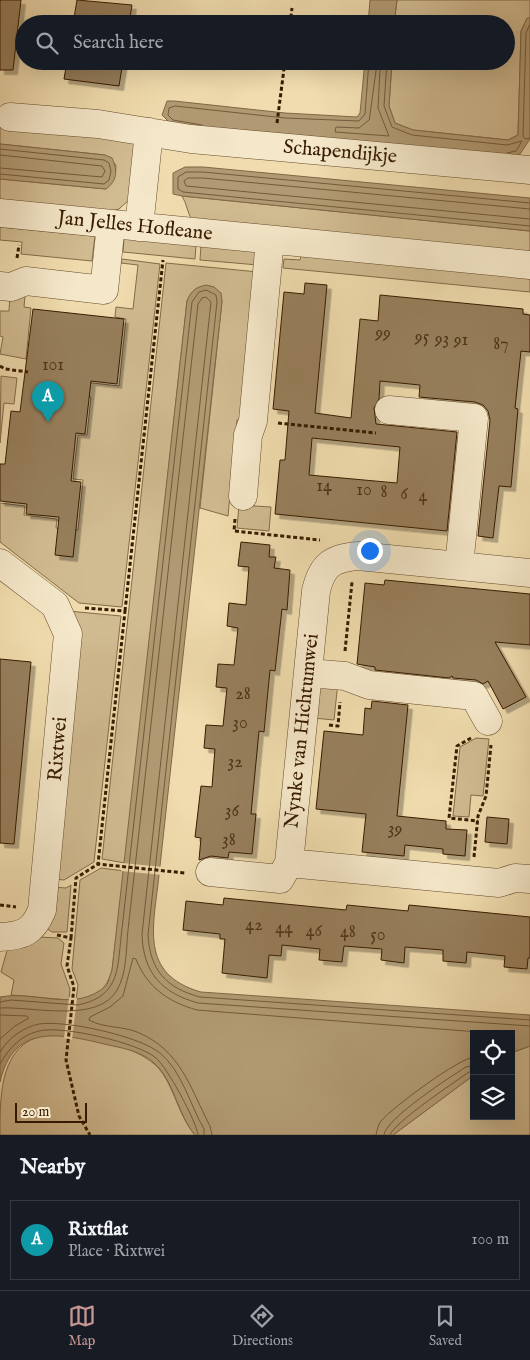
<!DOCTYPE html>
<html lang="en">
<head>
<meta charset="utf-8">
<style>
	:root { --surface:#171b24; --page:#20242c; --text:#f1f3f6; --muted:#9ea1a6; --line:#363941; --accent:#c59692 }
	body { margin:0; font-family:"IM FELL English",serif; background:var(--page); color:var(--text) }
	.controls { position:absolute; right:15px; bottom:15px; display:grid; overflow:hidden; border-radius:0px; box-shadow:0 5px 20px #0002 }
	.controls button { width:45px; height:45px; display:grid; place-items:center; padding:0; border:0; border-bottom:1px solid var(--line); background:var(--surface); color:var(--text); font:25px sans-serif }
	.scale { position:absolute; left:15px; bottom:12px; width:72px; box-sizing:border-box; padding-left:5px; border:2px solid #371b01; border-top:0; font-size:14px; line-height:18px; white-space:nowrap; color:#371b01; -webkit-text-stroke:4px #f5e8ca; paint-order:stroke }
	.you { position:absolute; left:369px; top:550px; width:18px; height:18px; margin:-12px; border:4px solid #fff; border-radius:50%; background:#1a73e8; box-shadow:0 0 0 8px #1a73e833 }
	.badge { display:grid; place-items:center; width:32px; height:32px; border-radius:50%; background:var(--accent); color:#fff; font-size:16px; font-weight:700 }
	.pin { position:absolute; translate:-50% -41px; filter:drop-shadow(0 1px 2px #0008) }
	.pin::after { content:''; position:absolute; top:26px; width:18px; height:15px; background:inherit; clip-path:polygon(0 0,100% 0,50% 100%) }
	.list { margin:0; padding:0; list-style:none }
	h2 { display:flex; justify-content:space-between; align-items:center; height:65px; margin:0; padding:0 20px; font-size:21px }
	h2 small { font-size:16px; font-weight:400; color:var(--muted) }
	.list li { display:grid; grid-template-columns:32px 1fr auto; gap:15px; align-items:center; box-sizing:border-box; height:80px; margin:0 10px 10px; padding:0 10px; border:1px solid var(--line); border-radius:0px }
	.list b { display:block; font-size:19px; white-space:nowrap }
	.list p { margin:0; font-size:16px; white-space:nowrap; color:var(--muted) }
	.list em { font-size:16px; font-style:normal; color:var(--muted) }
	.icon { flex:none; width:28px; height:28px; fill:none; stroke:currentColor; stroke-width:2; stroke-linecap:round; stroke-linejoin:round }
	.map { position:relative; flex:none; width:530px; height:1135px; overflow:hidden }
	.search { position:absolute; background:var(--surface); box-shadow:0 5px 20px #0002; left:15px; right:15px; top:15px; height:55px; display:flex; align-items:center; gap:12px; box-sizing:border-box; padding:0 18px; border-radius:28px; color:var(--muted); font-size:19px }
	.sheet { height:155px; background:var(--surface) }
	nav { display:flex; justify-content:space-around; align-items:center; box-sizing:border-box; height:70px; border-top:1px solid var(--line); background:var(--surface); font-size:14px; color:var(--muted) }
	nav a { display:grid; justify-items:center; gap:2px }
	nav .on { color:var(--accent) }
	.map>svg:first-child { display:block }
	.green { fill:#d1bb91; stroke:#846b49 }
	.water { fill:#b19a73; stroke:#806745 }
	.pier { fill:#f0dcae }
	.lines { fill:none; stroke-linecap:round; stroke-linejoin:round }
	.shore { stroke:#745a3a; stroke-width:1 }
	.building { fill:#977f5b; stroke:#371b01; fill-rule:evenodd; filter:url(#shadow) }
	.minor-casing { stroke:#654b2c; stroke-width:29 }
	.path { stroke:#371b01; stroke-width:3; stroke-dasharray:4 2.5; stroke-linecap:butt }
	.minor { stroke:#f5e8ca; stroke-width:28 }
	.labels { text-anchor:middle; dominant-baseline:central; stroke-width:4; stroke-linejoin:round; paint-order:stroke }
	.number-label { font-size:18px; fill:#4f3418 }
	.street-label { font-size:20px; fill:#371b01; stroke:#f5e8ca }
</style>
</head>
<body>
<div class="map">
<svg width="530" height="1135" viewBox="0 0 530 1135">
	<defs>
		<filter id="shadow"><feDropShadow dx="4.5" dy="4.5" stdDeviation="0" flood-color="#0004"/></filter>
	</defs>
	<rect width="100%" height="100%" fill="#f0dcae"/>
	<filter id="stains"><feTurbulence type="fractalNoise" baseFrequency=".004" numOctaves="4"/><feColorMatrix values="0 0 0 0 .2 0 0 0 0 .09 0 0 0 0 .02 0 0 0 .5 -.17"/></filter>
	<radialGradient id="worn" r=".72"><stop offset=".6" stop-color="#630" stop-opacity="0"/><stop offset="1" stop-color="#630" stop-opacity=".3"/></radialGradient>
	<path class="green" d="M397 0H530V18L527 19 521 31 518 135 508 140 413 130 395 123 389 106 392 61H506V24H394Z
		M0 123 135 136 130 199 119 209 112 211 0 201V179L106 189C113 180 116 176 116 165L105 155 0 144Z
		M182 196 530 231V252L192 220C187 212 187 204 182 196Z
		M0 227 95 236 92 261 21 254 22 242 0 240Z
		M124 238 196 245 195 259 123 252Z
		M201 246 260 251 258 265 200 260Z
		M301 255 530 278V292L283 268 284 259 300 260Z
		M122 259 160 264 122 607 79 603 0 542V503L25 506 24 515 57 519 56 528 78 530 83 480 73 479 78 435H87L91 397 73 395 75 381 119 386 126 319 115 317 116 307 133 309 138 265 121 263Z
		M166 263 258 272 244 419 237 420 228 516 200 508 222 301 214 287C201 284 192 288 187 301L125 863 102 859Z
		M10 295 25 296 24 307 31 308 26 359 0 354 3 337 0 336V311H9Z
		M1 376 17 378 14 404 4 403 0 443Z
		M239 505 271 507 269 531 237 528Z
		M68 611 121 616 94 862 64 880 54 879Z
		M317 680 338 682 334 720 313 718Z
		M476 738 489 739 483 796 471 795 469 817 453 816 460 747Z
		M101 868 124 871 112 970C106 990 98 996 76 1000L78 985 72 969 80 880Z
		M71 885 67 932H52L46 928 53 887 66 888Z
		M39 937 58 938 64 943 61 964 70 989 69 1000 11 995 14 980 1 972 8 947Z
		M49 1034C82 1037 144 1044 163 1074 175 1092 180 1118 195 1135H0C0 1092 0 1042 49 1034Z
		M530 1046V1135H393L474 1075V1116H511V1053Z"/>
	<path class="water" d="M370 0H397L394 24H368Z
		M527 18H530V139L518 157 171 124 162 115 167 101H174L285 113 357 117 360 113 365 61H392L389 106 395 123 413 130 508 140 518 135 521 31Z
		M0 144 105 155 112 158C118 171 117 181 106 189L0 179Z
		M185 167H203L530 198V231L182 196 173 194V173Z
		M206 285 214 287 221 293 222 301 159 875C154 925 138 974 201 992L530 1015V1046L511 1053V1034H474V1075L393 1135H195C177 1114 175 1081 153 1062 139 1050 121 1048 104 1044 59 1033 13 1024 0 1082V997C38 990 75 1014 107 985L112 970 187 301C191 291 196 287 206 285Z"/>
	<path class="pier" d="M122 863 163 867 162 875 121 871Z
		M69 997 77 998 72 1040 64 1038Z"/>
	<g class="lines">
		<path class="shore" d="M530 24 526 33 523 136 525 139 530 138
			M387 61 384 106 392 127 412 135 507 145 522 141 516 151 507 153
			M377 66 380 69 378 108 389 136 335 132 336 127 359 128 369 120Z
			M202 125 173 120 168 115 169 108 175 106 285 118 359 121 365 114 369 61
			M0 149 104 160 109 163 111 171 109 180 104 184 0 174
			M0 155 102 166 105 171 102 177 0 168
			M530 203 203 172H186L178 177V189L183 192 530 226
			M530 209 203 178H188L184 181 186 186 530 219
			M0 1002 11 1000 78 1005C122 996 117 966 122 929L192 302 199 292 206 290 216 295 217 302 148 935C150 970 166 988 200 997L530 1020
			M0 1008C32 1006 98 1024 117 990 127 974 126 948 128 930L198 304 202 298 206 297 211 302 142 934C143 973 162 993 198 1003L530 1026
			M0 1015 27 1016 29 1018 15 1026 0 1039
			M0 1052C8 1038 24 1027 39 1024 66 1020 139 1036 160 1053 182 1071 190 1105 204 1129V1135
			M0 1064C9 1048 21 1035 39 1031 62 1025 139 1043 156 1058 167 1067 197 1122 198 1135
			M212 1135 210 1126C190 1088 181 1050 137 1032 122 1026 103 1028 89 1020L90 1017 110 1007 123 996 133 958 136 959C147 987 168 1002 197 1010L504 1034
			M376 1135C377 1130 378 1125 381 1121 393 1107 459 1058 474 1057
			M384 1135C385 1119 450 1077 466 1067L474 1065
			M390 1135C392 1124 456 1081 469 1072L474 1071"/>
	</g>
	<path class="building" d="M0 0H21L13 70H0Z
		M77 0 132 5 129 24H73Z
		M67 61H123L119 86 64 79Z
		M305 283 327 285 315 413 351 418 360 319 378 321 380 295 523 309V314L530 315V352L521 351 515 408 518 409 511 487 499 486 493 538 478 536 490 420 488 411 483 405 475 402 419 397 420 385 380 381 379 399 374 408 376 424 457 432 447 531 275 514 280 460H285L289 411 273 409 284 292 304 294ZM312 438 400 447 397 483 309 475Z
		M33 309 124 319 117 384 91 381 85 434 76 433 71 481 81 482 73 557 55 555 59 517 26 514 27 504 0 501V464H5L11 411 20 412Z
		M241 542 270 545 269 557H276L274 568 290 570 287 610 282 609 275 671 270 670 264 732 259 731 251 814H256L252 854 229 852 228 858 211 856 199 860 201 838 195 837 201 786 212 787 215 749 204 748 206 725 223 726 227 688 216 687 218 664 234 665 238 628 227 626 229 603 246 605 249 567 238 566Z
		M385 580 530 594V645L495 642 526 697 503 709 488 681 483 684 476 680 453 678 452 676 449 678 375 670V667L357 664 365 583 384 585Z
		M0 659 31 662 14 844 0 843Z
		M372 701 408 705 397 816 446 821V829L467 830 465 856 443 854V849L405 845 404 856 362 852 366 814 316 809 324 731 363 735 365 708 371 709Z
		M487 817 509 819 507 844 485 842Z
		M224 898 346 910 347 905 408 911 409 905 530 917V958H528L527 969 504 967 505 956 467 952 466 963 443 961V950L405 947 404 963 381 960 382 949 344 946 342 962 319 960 320 949 282 945 281 956 269 955 267 978 222 973 225 939H220V934L183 930 186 901 223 905Z"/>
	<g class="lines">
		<g class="minor-casing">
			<path id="minor" d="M10 117 98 124 191 139 530 170
				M0 213 530 265
				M139 227 149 132
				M0 286 11 287 26 281 104 290 111 224
				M389 410 474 418 459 566
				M243 496 248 435 253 421 270 240
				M0 563 55 605 68 634 42 910C33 932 23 936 0 937
				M530 573 358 556C332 558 322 565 316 591L289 863 499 883 515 878 530 879
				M308 673 345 676 369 685 474 696 488 721
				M210 872 280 879 289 863"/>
		</g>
		<path class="path" d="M290 24 292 8
			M277 123 285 61
			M17 258 19 245
			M0 366 5 369 28 372
			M278 423 376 433
			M235 519 234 531 320 540
			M85 608 125 611 98 864
			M125 611 163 260
			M345 651 352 582
			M329 725 338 726 340 702
			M471 738 457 746 449 818 478 821
			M474 857 478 816 486 796 491 745
			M0 905 16 907
			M57 935 71 938 67 966 74 987 66 1060 79 1116 90 1135
			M71 938 76 878 98 864 185 873"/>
		<use href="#minor" class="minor"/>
	</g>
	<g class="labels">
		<g class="number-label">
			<text x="383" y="333">99</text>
			<text x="422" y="337">95</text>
			<text x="442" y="339">93</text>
			<text x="461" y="340">91</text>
			<text x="501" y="344">87</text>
			<text x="53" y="365">101</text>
			<text x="324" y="486">14</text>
			<text x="364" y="490">10</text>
			<text x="384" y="492">8</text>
			<text x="404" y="494">6</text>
			<text x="423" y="496">4</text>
			<text x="243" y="694">28</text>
			<text x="240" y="723">30</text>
			<text x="235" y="762">32</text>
			<text x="232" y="811">36</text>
			<text x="395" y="829">39</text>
			<text x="229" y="840">38</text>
			<text x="254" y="925">42</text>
			<text x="284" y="928">44</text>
			<text x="314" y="931">46</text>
			<text x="348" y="932">48</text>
			<text x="378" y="935">50</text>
		</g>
		<g class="street-label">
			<text transform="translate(340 152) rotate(5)">Schapendijkje</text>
			<text transform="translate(135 226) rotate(6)">Jan Jelles Hofleane</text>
			<text transform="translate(302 731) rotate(-84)">Nynke van Hichtumwei</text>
			<text transform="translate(58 749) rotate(-85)">Rixtwei</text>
		</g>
	</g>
	<rect width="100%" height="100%" filter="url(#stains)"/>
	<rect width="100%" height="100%" fill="url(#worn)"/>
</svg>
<div class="controls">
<button><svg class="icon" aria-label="locate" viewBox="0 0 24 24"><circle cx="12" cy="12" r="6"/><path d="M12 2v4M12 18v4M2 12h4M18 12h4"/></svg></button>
<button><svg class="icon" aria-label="layers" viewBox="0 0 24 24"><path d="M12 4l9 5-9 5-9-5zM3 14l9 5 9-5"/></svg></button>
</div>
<div class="scale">20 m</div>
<div class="you"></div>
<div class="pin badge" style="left:48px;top:422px;background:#0f9aa8">A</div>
<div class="search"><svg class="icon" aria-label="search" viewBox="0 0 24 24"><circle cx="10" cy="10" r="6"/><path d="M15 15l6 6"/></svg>Search here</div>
</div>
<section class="sheet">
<h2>Nearby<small></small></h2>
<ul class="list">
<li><span class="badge" style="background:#0f9aa8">A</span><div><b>Rixtflat</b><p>Place · Rixtwei</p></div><em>100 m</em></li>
</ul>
</section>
<nav>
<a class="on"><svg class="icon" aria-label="map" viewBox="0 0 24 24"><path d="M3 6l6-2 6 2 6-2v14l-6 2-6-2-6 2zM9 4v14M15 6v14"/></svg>Map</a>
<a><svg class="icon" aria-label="directions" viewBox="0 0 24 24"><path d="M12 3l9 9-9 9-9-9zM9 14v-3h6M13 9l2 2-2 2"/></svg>Directions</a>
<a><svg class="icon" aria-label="saved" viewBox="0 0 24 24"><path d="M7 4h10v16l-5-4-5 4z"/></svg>Saved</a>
</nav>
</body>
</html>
